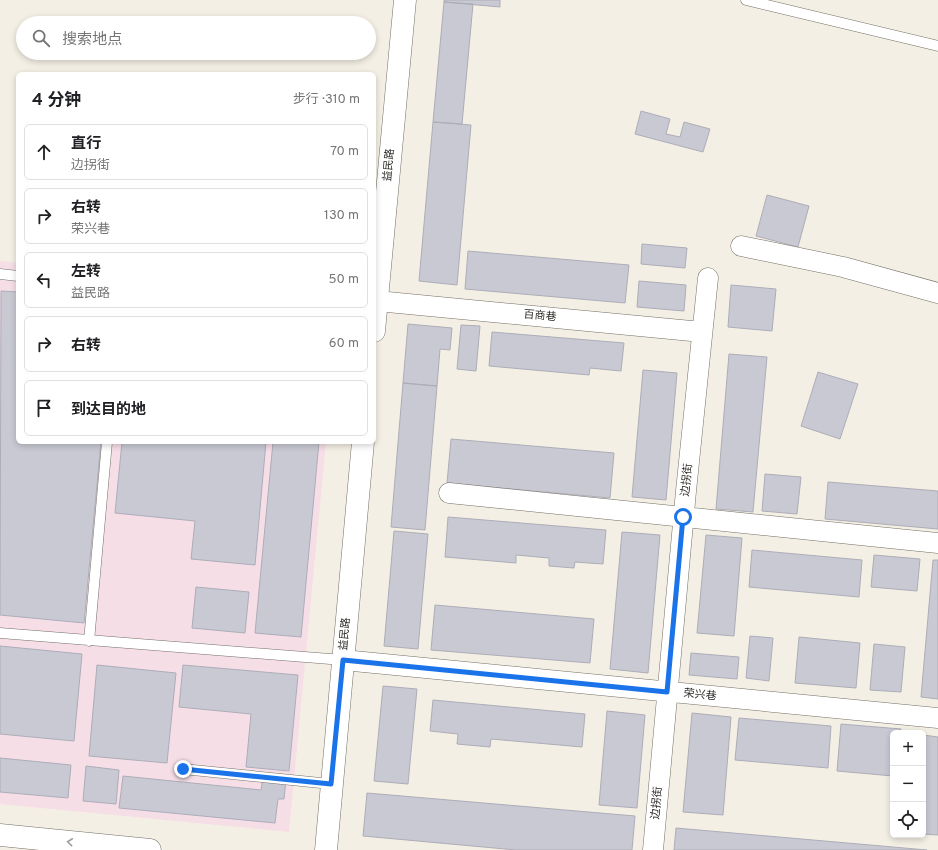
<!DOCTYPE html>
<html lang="zh">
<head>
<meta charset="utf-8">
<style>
	:root { --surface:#fff; --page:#f2f2f2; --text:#202124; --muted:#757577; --line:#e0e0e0 }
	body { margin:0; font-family:Overpass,"Noto Sans SC",sans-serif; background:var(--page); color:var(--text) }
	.controls { position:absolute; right:12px; bottom:12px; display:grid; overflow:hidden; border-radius:6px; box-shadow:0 2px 6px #0003 }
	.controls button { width:36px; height:36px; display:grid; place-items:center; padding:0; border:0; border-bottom:1px solid var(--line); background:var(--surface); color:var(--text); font:20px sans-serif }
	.stop { position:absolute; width:12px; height:12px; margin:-9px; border:3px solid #1a73e8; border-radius:50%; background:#fff }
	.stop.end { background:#1a73e8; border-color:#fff; box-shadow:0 1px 4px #0008 }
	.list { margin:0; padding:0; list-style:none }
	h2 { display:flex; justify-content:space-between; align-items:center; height:52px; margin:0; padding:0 16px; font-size:17px }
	h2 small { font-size:13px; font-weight:400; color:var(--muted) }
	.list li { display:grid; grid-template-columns:26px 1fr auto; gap:12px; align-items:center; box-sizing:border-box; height:56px; margin:0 8px 8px; padding:0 8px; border:1px solid var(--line); border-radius:6px }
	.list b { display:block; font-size:15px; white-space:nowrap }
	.list p { margin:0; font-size:13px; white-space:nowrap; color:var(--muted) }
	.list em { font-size:13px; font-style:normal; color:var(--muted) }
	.icon { flex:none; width:22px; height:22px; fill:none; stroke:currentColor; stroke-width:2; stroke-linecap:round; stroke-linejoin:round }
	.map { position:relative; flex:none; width:938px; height:850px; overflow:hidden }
	.search { position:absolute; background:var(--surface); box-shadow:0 2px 6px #0003; left:16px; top:16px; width:360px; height:44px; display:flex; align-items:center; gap:10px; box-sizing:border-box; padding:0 14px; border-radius:22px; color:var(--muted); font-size:15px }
	.panel { position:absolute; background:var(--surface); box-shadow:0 2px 6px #0003; left:16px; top:72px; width:360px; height:372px; border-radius:6px }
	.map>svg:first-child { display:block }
	.commercial { fill:#f6dee7 }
	.building { fill:#c9c9d4; stroke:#adadb8 }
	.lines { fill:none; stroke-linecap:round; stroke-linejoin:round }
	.service-casing { stroke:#747066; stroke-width:11 }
	.minor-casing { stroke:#747066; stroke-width:21 }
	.tertiary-casing { stroke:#747066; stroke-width:23 }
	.service { stroke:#fff; stroke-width:10 }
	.minor { stroke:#fff; stroke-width:20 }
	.tertiary { stroke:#fff; stroke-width:22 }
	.oneway { stroke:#a09f9d }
	.route { stroke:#1a73e8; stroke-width:5 }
	.labels { text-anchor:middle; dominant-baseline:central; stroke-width:3; stroke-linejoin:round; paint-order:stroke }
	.street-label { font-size:11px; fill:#2c2a26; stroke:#fff }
</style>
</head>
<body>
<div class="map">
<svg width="938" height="850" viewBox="0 0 938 850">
	<rect width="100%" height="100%" fill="#f4efe4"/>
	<path class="commercial" d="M0 261 18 263V442H326L289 832 0 804Z"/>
	<path class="building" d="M444 0H500V7L444 2Z
		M444 2 473 4 462 124 433 122Z
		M641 111 670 119 666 134 680 137 684 122 710 129 703 152 635 134Z
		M433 122 471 125 457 285 419 281Z
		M767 195 809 206 798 247 756 236Z
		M642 244 687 248 685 268 641 264Z
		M468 251 629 265 625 303 465 289Z
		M639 281 686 285 684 311 637 307Z
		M731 285 776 289 772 331 728 327Z
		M1 291 18 292V442H101L84 623 0 615Z
		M408 324 452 328 450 350 440 349 437 386 403 383Z
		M461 325 480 326 476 371 457 369Z
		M492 332 624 343 621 371 590 368 589 375 489 366Z
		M729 354 767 357 753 512 716 509Z
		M643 370 677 373 666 500 632 497Z
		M818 372 858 384 840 439 801 426Z
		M403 383 437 386 425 530 391 527Z
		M451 439 614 453 610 498 447 483Z
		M122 442H266L255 565 191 559 195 521 115 513Z
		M273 442H319L301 637 255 633Z
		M765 474 801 477 797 514 762 511Z
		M828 482 938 491V529L825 519Z
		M448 517 606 530 603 564 575 562 574 568 549 566V558L516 555V563L445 557Z
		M394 531 428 534 418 649 384 646Z
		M622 532 660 535 648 673 610 669Z
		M706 535 742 538 734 636 697 633Z
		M752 550 862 560 859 597 749 587Z
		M874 555 920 559 917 591 871 587Z
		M933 560H938V699L921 697Z
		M196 587 249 592 245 633 192 628Z
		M435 605 594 619 590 663 431 650Z
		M750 636 773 638 769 681 746 678Z
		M799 637 860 643 856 688 795 683Z
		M874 644 905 647 901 692 870 690Z
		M0 646 82 654 74 741 0 734Z
		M691 653 739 657 737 679 689 675Z
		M97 665 176 673 167 763 89 756Z
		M183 665 298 675 289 771 246 767 251 714 179 707Z
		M383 686 417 689 408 784 374 781Z
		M433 700 585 714 582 747 491 739 490 747 457 744 458 734 430 731Z
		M607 711 645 715 637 808 599 805Z
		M692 713 731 717 723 815 683 812Z
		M739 718 831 726 828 768 735 760Z
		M841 724 901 729 900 733H893V776L837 771Z
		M923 735 938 737V835L923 834Z
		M0 758 71 765 68 798 0 792Z
		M86 766 119 770 116 804 83 801Z
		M123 776 261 790 263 778 286 780 284 799H278L275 823 119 808Z
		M367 793 635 816 632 850H516L363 836Z
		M676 828 927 850H674Z"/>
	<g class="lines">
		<g class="service-casing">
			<path id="service" d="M746 0 938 46
				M0 274 18 276
				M0 633 343 660
				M89 641 107 442
				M183 769 331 784"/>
		</g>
		<g class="minor-casing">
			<path id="minor" d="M741 246 843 267 938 293
				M377 301 702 332
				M449 493 938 543
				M343 660 938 718
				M653 850 686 491 708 278"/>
		</g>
		<g class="tertiary-casing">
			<path id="tertiary" d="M374 331 405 0
				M0 835 150 850
				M326 850 363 442"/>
		</g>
		<use href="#service" class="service"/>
		<use href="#minor" class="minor"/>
		<use href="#tertiary" class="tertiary"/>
	</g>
	<defs><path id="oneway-chevron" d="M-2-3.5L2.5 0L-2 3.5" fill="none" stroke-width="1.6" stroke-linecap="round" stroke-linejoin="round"/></defs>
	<use class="oneway" href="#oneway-chevron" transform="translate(70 842) rotate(-174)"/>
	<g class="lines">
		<path class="route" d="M183 769 331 784 343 660 667 692 683 517"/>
	</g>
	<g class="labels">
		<g class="street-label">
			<text transform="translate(389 165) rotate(-85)">益民路</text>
			<text transform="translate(540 316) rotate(5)">百商巷</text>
			<text transform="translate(687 480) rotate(-84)">边拐街</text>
			<text transform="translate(345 634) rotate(-85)">益民路</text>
			<text transform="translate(700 695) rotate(6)">荣兴巷</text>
			<text transform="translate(657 803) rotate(-85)">边拐街</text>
		</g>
	</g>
</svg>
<div class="controls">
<button>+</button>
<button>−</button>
<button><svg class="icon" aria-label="locate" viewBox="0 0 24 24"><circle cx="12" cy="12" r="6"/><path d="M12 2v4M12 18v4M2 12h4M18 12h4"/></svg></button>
</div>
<div class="stop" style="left:683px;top:517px"></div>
<div class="stop end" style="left:183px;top:769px"></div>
<div class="search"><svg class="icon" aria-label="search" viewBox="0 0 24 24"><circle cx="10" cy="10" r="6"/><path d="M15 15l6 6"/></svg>搜索地点</div>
<section class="panel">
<h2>4 分钟<small>步行 · 310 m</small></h2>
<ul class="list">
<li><svg class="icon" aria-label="ahead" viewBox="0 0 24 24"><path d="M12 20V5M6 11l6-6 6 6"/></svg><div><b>直行</b><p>边拐街</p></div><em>70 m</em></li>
<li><svg class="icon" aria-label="right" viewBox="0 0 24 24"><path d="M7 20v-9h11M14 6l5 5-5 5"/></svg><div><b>右转</b><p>荣兴巷</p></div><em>130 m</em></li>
<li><svg class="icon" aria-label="left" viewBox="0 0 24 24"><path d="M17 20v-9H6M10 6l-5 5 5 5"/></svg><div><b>左转</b><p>益民路</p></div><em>50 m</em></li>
<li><svg class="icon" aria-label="right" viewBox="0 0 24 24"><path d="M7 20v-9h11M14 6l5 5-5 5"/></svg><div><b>右转</b></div><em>60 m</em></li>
<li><svg class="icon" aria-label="arrive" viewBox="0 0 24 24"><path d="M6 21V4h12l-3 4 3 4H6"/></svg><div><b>到达目的地</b></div></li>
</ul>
</section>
</div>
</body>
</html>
